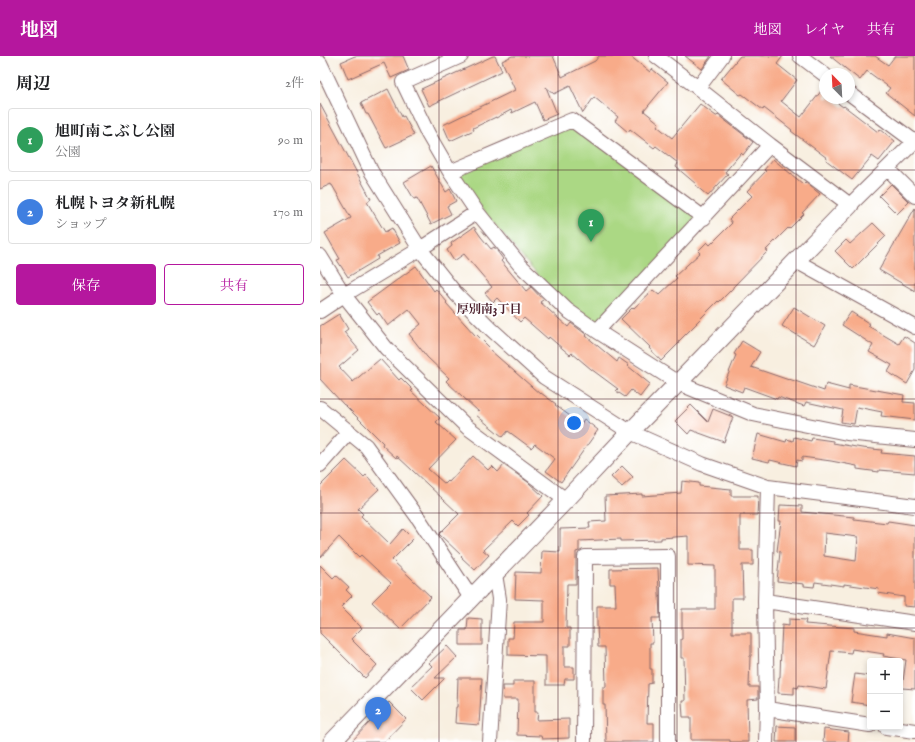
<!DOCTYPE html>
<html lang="ja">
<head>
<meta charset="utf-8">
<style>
	:root { --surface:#fff; --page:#f6f6f6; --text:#202124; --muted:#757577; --line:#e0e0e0; --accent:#b5179e }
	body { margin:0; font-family:"IM FELL English","Noto Serif JP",serif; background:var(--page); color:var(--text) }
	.controls { position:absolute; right:12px; bottom:12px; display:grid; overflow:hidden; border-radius:4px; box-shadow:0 2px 6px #0003 }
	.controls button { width:36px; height:36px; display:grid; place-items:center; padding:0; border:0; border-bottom:1px solid var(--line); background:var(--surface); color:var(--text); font:20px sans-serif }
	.compass { position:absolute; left:499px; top:12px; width:36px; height:36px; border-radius:50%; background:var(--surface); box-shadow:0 2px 6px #0003; rotate:336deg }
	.you { position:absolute; left:254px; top:367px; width:14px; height:14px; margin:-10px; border:3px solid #fff; border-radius:50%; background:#1a73e8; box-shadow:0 0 0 6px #1a73e833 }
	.badge { display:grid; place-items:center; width:26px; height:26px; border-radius:50%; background:var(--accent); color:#fff; font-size:13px; font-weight:700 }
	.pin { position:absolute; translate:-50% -33px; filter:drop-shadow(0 1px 2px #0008) }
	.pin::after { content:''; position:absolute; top:21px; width:14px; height:12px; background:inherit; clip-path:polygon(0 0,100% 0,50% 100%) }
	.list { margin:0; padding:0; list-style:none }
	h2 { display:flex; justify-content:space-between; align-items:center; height:52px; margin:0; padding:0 16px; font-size:17px }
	h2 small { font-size:13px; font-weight:400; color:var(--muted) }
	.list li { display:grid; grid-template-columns:26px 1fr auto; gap:12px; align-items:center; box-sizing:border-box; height:64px; margin:0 8px 8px; padding:0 8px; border:1px solid var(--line); border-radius:4px }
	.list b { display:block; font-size:15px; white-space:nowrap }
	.list p { margin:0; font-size:13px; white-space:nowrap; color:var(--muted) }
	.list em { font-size:13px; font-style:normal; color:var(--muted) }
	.actions { display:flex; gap:8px; padding:12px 16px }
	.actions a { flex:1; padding:9px 0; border:1px solid var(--accent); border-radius:4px; text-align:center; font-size:14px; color:var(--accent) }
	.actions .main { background:var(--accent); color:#fff }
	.map { position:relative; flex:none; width:595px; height:686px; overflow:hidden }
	header { display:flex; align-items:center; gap:24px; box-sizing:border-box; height:56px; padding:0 20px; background:var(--accent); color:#fff }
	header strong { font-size:19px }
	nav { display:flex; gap:22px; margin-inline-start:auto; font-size:14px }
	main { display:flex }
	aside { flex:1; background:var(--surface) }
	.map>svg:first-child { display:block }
	.green { fill:#abd884; stroke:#7a7c58 }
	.building { fill:#f8ab89; fill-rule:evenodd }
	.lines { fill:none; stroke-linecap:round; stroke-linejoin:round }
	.minor-casing { stroke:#87686a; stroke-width:16 }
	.tertiary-casing { stroke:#87686a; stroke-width:19 }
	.minor { stroke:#fff; stroke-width:14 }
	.tertiary { stroke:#fff; stroke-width:17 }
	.grid { fill:none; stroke:#4a1f2b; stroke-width:1; stroke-opacity:0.55 }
	.labels { text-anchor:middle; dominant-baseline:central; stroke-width:4; stroke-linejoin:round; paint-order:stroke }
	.neighbourhood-label { font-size:12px; font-weight:bold; fill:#4a1f2b; stroke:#fff }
</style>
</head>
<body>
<header>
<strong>地図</strong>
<nav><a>地図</a><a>レイヤ</a><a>共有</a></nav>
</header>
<main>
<aside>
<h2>周辺<small>2件</small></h2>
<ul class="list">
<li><span class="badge" style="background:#2e9e5b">1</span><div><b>旭町南こぶし公園</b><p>公園</p></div><em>90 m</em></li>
<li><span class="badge" style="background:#3f7fe0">2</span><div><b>札幌トヨタ新札幌</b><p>ショップ</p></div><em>170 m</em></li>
</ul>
<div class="actions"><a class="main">保存</a><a>共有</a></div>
</aside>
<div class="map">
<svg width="595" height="686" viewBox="0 0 595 686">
	<rect width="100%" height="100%" fill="#fff"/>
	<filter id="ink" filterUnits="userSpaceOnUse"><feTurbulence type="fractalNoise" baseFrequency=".025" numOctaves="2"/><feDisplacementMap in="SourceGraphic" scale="8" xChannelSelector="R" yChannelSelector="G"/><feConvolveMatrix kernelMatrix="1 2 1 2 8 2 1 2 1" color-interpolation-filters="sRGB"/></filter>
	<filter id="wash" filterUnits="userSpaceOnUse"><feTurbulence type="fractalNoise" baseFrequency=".012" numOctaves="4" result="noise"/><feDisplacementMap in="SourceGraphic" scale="16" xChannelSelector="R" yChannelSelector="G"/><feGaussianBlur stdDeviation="0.9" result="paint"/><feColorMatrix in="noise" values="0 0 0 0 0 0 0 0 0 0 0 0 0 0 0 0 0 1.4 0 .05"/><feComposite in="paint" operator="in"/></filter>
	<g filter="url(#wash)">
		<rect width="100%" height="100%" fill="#f8efe0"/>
		<path class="green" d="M252 64 384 162 277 275 247 254 130 116Z"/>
		<g id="blocks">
			<path class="building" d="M35 0H83L89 14 71 22 64 7 28 23 21 6Z
				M173 0H175L182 15 109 50 101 33Z
				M192 0H233L242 21 275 5 279 0H310L330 16 332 13 348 26 324 55 339 67 337 70 352 82 380 48 396 60H397L398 59 433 86 423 99 421 97 405 116 408 118 388 140 375 129 376 128 356 111 358 107 336 90 334 92 310 73 308 76 295 65 298 61 274 41 263 57 250 30 234 38 226 31 237 58 223 64 215 46 192 57 191 54 176 62V61L153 72 154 74 130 85 123 69 195 34 182 5Z
				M365 0H391L382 13Z
				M420 0H463L457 8 477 24 461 45 481 61 502 34 505 37V42H511L523 51 524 50 558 76 560 73 575 85 559 105 552 100 532 124 506 104 507 102 471 75 472 74 444 52 443 54 422 38 420 39 401 23Z
				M510 0H555L568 9 575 0H595V60L566 37 570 32 547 15 540 24Z
				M68 33 82 61 84 60 94 79 66 92 48 58H46L41 47Z
				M0 48 51 143 47 146 65 176 72 172 80 187 57 200 58 203 28 221 17 204 20 203 5 177 31 162 12 129H11V128L0 133Z
				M453 103 483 128 485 126 500 138 482 157 484 158 469 173 468 172 446 194 448 195 413 231V232L399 246 398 245 376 267H377L358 286 359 287 341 305 329 292 330 291 301 263 313 251 314 252 333 234 339 239 357 222 355 220 380 197 378 195 387 186 390 189 412 167 409 163 432 140 427 135 446 115 444 114Z
				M111 110 126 136 130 133 136 145 127 150 131 158 111 168 97 142 94 143 84 126Z
				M571 128 589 146 577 158 559 140Z
				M595 152V235L559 214Z
				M553 167 566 180 533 213 515 195 526 184 530 188Z
				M154 171 161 181 171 193 174 191 183 203 181 205 206 235 211 231 223 244 220 246 248 271 251 267 267 279 266 280 297 306 299 302 309 309 308 310 330 328 320 341 311 334 305 341 296 335 298 333 271 313 252 297 250 299 229 281 228 283 204 262 200 266 177 242 173 246 165 237 172 231 144 198 134 205 127 194 132 190 131 187Z
				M96 210 114 235 116 233 127 246 126 247 155 279 156 278 171 293 170 294 220 338 221 337 236 348 235 349 261 368 264 363 278 374 241 426 226 415 235 403 215 388 211 392 188 375 183 381 156 359 159 356 126 325 129 322 107 301 89 278 101 268 89 253 68 270 59 257 57 259 47 246Z
				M474 251 505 270 494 289 462 270Z
				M531 256 550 268 548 270 579 288 584 280 595 287V314L587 328 568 316 572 309 549 296 553 289 522 269Z
				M19 258 28 273 24 276 39 294 19 311 33 326 60 303 79 324 81 322 93 334 91 335 120 362 116 366 136 384 108 413 125 428 128 425 129 426 153 400 168 414 172 410 178 416 184 409 208 426 223 440 207 457 209 459 198 470 193 465 163 494 169 499 155 514 141 501 142 500 119 478 139 458 77 400 76 402 62 389 63 387 25 349H24L0 323V270Z
				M422 285 440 296 431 311 469 324V323L504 335 506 328 529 334V329L584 339 583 346 595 347V364L561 360 562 356 537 351 534 368 521 366 523 354 486 346 484 350 458 341 457 343 424 331 422 336 404 329 416 299 414 298Z
				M371 349 388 366 393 353 413 361 404 386 371 374 368 378 355 365Z
				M438 378 466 386 467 383 473 385 474 381 491 385 492 382 513 385V387L542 392 562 394 561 397 595 400V417L559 414V416L537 413V410L511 405 482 401V405L477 404 476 410 450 404 449 406 432 402Z
				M26 404 44 421 46 419 59 433 38 453 43 458 41 460 70 488 83 473 93 483 72 504 111 541 80 573 52 546 71 527 41 499 39 501 19 481 0 502V430Z
				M302 410 313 421 302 431 291 421Z
				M362 425 379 427V430L411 433V440H438L437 459H420V494H433V509H422L423 542H412V577H431V600H430L429 631H438V643L427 644 428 686H410V684H371V661H363L362 645H365L364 602H361V583H362V553H395V510L368 509V480L341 482V484L301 485V483L259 485V495L256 496V528H247L246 572H250V590H244V611H254V623H245L244 629H226V600L188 599V582H193L194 566H224V544L195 543 196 516 221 517 222 495 240 496V473L270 472 269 466 286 465 285 440 322 438V440L361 437Z
				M460 449 482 450V456L534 461V463L567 467 568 465 595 469V551L584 550V541L558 537 559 533 524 528V530L495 526 494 531 484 530V528L457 525 460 496 457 495 461 465H459ZM505 477 538 481 536 505 504 500Z
				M0 509 13 522 16 519 29 531 26 534 32 540 21 551 42 572 31 583 57 609 45 622 0 577Z
				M338 512 340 562H332L333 587H330V613H332V627L328 628 327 667H334V686H286L285 649H283V631H286L285 591H278L277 568V550H296L295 528H290V513Z
				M148 562 162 563V589H140V574H147Z
				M469 563 486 564 485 568 534 572V575L567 580V577L595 582V633L582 632 586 604 563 600 564 598 532 593 531 597 511 595 506 633 479 629 478 632 474 631V638L458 637 459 621H460L461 589 462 569 469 570Z
				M127 590 137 601 115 622H125L103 644 90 631 112 610 109 607Z
				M535 618 550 620V649L531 646Z
				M138 622H162L159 669 135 667 136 651H137Z
				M193 625H215V656H218L217 664 249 663V682L222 683 221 680 197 679 198 643H183L182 630H193Z
				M69 646 86 663 64 686H31Z
				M457 670 475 671V686H456Z
				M504 673 529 676 528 686H503Z"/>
		</g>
	</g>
	<g filter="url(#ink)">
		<use href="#blocks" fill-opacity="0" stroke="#87686a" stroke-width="1"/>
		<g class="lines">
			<g class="minor-casing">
				<path id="minor" d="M141 0 83 26 108 78 130 116 157 156 200 209 247 254 277 275 358 327 433 358 527 377 595 384
					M336 0 378 32 450 89 530 149 595 85
					M480 0 505 19
					M0 7 51 115 100 193 136 238 171 273 224 321 310 376 382 408 448 431 595 450
					M378 32 402 0
					M529 37 595 86
					M568 113 595 140
					M130 116 252 64 384 162
					M0 200 24 239 66 292 147 371 246 444
					M476 205 595 271
					M0 255 24 239 100 193 157 156
					M277 275 450 89
					M0 352 46 390 99 463 151 542
					M0 409 29 376
					M445 545 595 567
					M447 653 550 669
					M566 671 595 675
					M170 686 179 543 175 518
					M264 686 265 501 348 500V686
					M446 686 447 653 445 545 448 431"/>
			</g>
			<g class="tertiary-casing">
				<path id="tertiary" d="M12 686 246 444 310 376 358 327 530 149"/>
			</g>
			<use href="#minor" class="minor"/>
			<use href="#tertiary" class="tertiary"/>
		</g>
	</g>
	<path class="grid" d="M119 0V686M238 0V686M357 0V686M476 0V686M0 114H595M0 229H595M0 343H595M0 457H595M0 572H595"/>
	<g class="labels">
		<g class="neighbourhood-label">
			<text x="169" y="253">厚別南3丁目</text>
		</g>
	</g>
</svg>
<div class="controls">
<button>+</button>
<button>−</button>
</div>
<svg class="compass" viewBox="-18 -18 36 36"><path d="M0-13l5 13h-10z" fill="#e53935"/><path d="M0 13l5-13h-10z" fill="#757577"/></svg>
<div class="you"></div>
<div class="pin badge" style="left:271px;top:186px;background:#2e9e5b">1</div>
<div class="pin badge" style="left:58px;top:674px;background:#3f7fe0">2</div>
</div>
</main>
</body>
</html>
